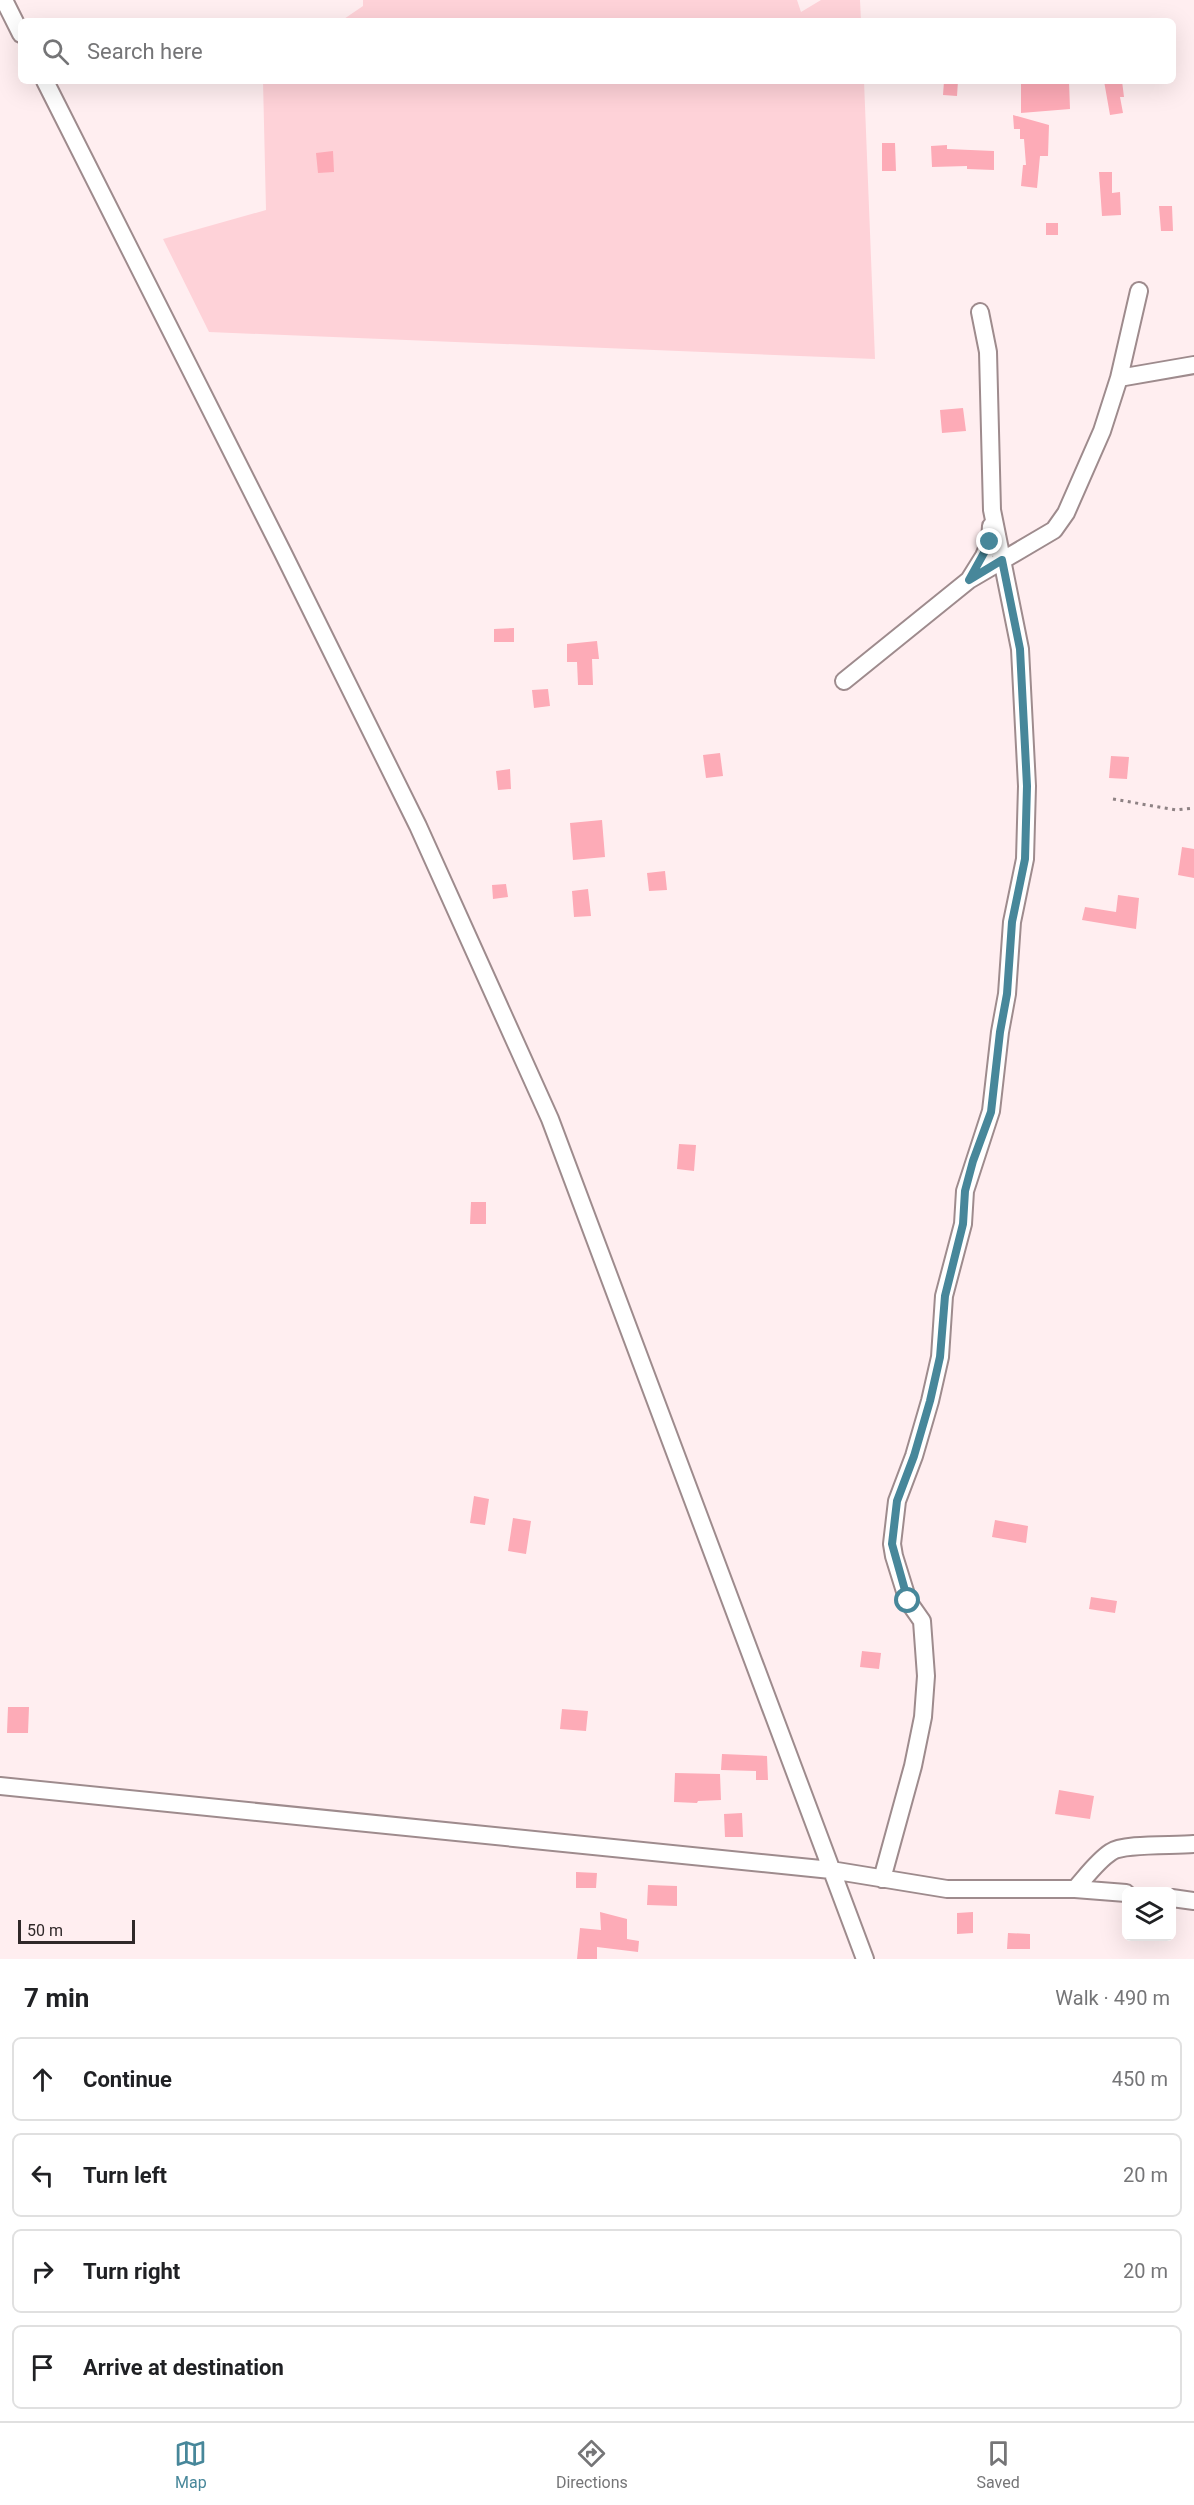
<!DOCTYPE html>
<html lang="en">
<head>
<meta charset="utf-8">
<style>
	:root { --surface:#fff; --page:#f2f2f2; --text:#202124; --muted:#757577; --line:#e0e0e0; --accent:#47879a }
	body { margin:0; font-family:Roboto,sans-serif; background:var(--page); color:var(--text) }
	.controls { position:absolute; right:18px; bottom:18px; display:grid; overflow:hidden; border-radius:9px; box-shadow:0 6px 24px #0002 }
	.controls button { width:54px; height:54px; display:grid; place-items:center; padding:0; border:0; border-bottom:2px solid var(--line); background:var(--surface); color:var(--text); font:30px sans-serif }
	.scale { position:absolute; left:18px; bottom:15px; width:117px; box-sizing:border-box; padding-left:6px; border:3px solid #302829; border-top:0; font-size:16px; line-height:21px; white-space:nowrap; color:#302829; -webkit-text-stroke:4px #ffeef0; paint-order:stroke }
	.stop { position:absolute; width:18px; height:18px; margin:-14px; border:4px solid #47879a; border-radius:50%; background:#fff }
	.stop.end { background:#47879a; border-color:#fff; box-shadow:0 2px 6px #0008 }
	.list { margin:0; padding:0; list-style:none }
	h2 { display:flex; justify-content:space-between; align-items:center; height:78px; margin:0; padding:0 24px; font-size:26px }
	h2 small { font-size:20px; font-weight:400; color:var(--muted) }
	.list li { display:grid; grid-template-columns:39px 1fr auto; gap:18px; align-items:center; box-sizing:border-box; height:84px; margin:0 12px 12px; padding:0 12px; border:2px solid var(--line); border-radius:9px }
	.list b { display:block; font-size:22px; white-space:nowrap }
	.list em { font-size:20px; font-style:normal; color:var(--muted) }
	.icon { flex:none; width:33px; height:33px; fill:none; stroke:currentColor; stroke-width:2; stroke-linecap:round; stroke-linejoin:round }
	.map { position:relative; flex:none; width:1194px; height:1959px; overflow:hidden }
	.search { position:absolute; background:var(--surface); box-shadow:0 6px 24px #0002; left:18px; right:18px; top:18px; height:66px; display:flex; align-items:center; gap:15px; box-sizing:border-box; padding:0 21px; border-radius:9px; color:var(--muted); font-size:22px }
	.sheet { height:462px; background:var(--surface) }
	nav { display:flex; justify-content:space-around; align-items:center; box-sizing:border-box; height:84px; border-top:2px solid var(--line); background:var(--surface); font-size:16px; color:var(--muted) }
	nav a { display:grid; justify-items:center; gap:3px }
	nav .on { color:var(--accent) }
	.map>svg:first-child { display:block }
	.green { fill:#fed2d8 }
	.building { fill:#fdabb7 }
	.lines { fill:none; stroke-linecap:round; stroke-linejoin:round }
	.minor-casing { stroke:#9e8b8d; stroke-width:20 }
	.path { stroke:#8e8284; stroke-width:3; stroke-dasharray:3 4.5; stroke-linecap:butt }
	.minor { stroke:#fff; stroke-width:16 }
	.route { stroke:#47879a; stroke-width:8 }
</style>
</head>
<body>
<div class="map">
<svg width="1194" height="1959" viewBox="0 0 1194 1959">
	<rect width="100%" height="100%" fill="#ffeef0"/>
	<path class="green" d="M363 0H797L801 12 821 0H860L861 21H341L363 6Z
		M263 81H864L875 359 209 332 163 239 266 210Z"/>
	<path class="building" d="M944 81H958L957 96 943 95Z
		M1021 81H1069L1070 109 1021 113Z
		M1104 81H1122L1124 97H1120L1123 113 1110 115Z
		M1013 115 1049 125 1048 156H1040L1037 188 1021 186 1023 165H1026L1024 139H1020V129H1014Z
		M882 143H895L896 171H882Z
		M947 145V149L994 151V170L967 169V166L932 167 931 146Z
		M333 151 334 172 318 173 316 153Z
		M1099 172H1112V193L1120 192 1121 215 1102 216Z
		M1159 206H1172L1173 231H1161Z
		M1046 223H1058V235H1046Z
		M963 408 966 431 942 433 940 410Z
		M514 628V642H494V629Z
		M597 641 599 659H592L593 685H578L577 662H567V644Z
		M548 689 550 706 534 708 532 690Z
		M720 753 723 776 706 778 703 755Z
		M1111 756 1129 757 1127 779 1109 778Z
		M510 769 511 789 498 790 496 771Z
		M602 820 605 857 573 860 570 823Z
		M1182 847 1194 849V878L1178 875Z
		M665 871 667 890 649 891 647 873Z
		M506 884 508 897 493 899 492 885Z
		M588 889 591 916 574 917 572 891Z
		M1118 895 1139 898 1136 929 1082 920 1085 907 1116 912Z
		M679 1144 696 1145 694 1171 677 1169Z
		M471 1202H486V1224H470Z
		M474 1496 489 1499 485 1525 470 1523Z
		M513 1518 531 1521 526 1554 508 1551Z
		M995 1520 1028 1526 1026 1543 992 1537Z
		M1091 1597 1117 1601 1115 1613 1089 1609Z
		M862 1651 881 1653 879 1669 860 1667Z
		M8 1707H29L28 1733H7Z
		M562 1709 588 1711 586 1731 560 1729Z
		M722 1754 767 1756 768 1780H756V1771L721 1770Z
		M675 1773 720 1774 721 1800 698 1801 697 1803 674 1802Z
		M1059 1790 1094 1796 1090 1819 1055 1814Z
		M742 1813 743 1837H725L724 1814Z
		M576 1872 597 1873 596 1888H576Z
		M648 1885 677 1886V1906L647 1905Z
		M600 1912 627 1919V1939L639 1941 638 1952 597 1947V1959H577L580 1928 601 1930Z
		M973 1912V1933L957 1934V1913Z
		M1008 1933 1030 1934V1949H1007Z"/>
	<g class="lines">
		<g class="minor-casing">
			<path id="minor" d="M4 0 21 34
				M45 81 282 551 418 826 550 1119 865 1959
				M1119 378 1194 365
				M969 580 1054 530 1066 513 1102 431 1119 378 1139 291
				M844 681 969 580 984 556 990 542 991 526
				M0 1786 831 1870 947 1889H1075L1126 1893
				M882 1879 913 1766 923 1717 926 1676 922 1621 908 1601 894 1556 892 1544 897 1501 914 1456 930 1401 940 1357 944 1296 963 1224 965 1191 991 1111 1000 1032 1007 994 1012 922 1025 859 1027 786 1020 649 992 510 988 352 980 312
				M1075 1889C1086 1877 1097 1861 1111 1852 1123 1843 1174 1846 1194 1844
				M1172 1898 1194 1901"/>
		</g>
		<path class="path" d="M1113 799 1176 810 1194 808"/>
		<use href="#minor" class="minor"/>
	</g>
	<g class="lines">
		<path class="route" d="M908 1601 892 1544 897 1501 914 1456 930 1401 940 1357 945 1296 963 1224 965 1191 973 1161 991 1112 1000 1032 1007 994 1012 922 1025 859 1027 786 1020 649 1002 560 969 580 990 542"/>
	</g>
</svg>
<div class="controls">
<button><svg class="icon" aria-label="layers" viewBox="0 0 24 24"><path d="M12 4l9 5-9 5-9-5zM3 14l9 5 9-5"/></svg></button>
</div>
<div class="scale">50 m</div>
<div class="stop" style="left:908px;top:1601px"></div>
<div class="stop end" style="left:990px;top:542px"></div>
<div class="search"><svg class="icon" aria-label="search" viewBox="0 0 24 24"><circle cx="10" cy="10" r="6"/><path d="M15 15l6 6"/></svg>Search here</div>
</div>
<section class="sheet">
<h2>7 min<small>Walk · 490 m</small></h2>
<ul class="list">
<li><svg class="icon" aria-label="ahead" viewBox="0 0 24 24"><path d="M12 20V5M6 11l6-6 6 6"/></svg><div><b>Continue</b></div><em>450 m</em></li>
<li><svg class="icon" aria-label="left" viewBox="0 0 24 24"><path d="M17 20v-9H6M10 6l-5 5 5 5"/></svg><div><b>Turn left</b></div><em>20 m</em></li>
<li><svg class="icon" aria-label="right" viewBox="0 0 24 24"><path d="M7 20v-9h11M14 6l5 5-5 5"/></svg><div><b>Turn right</b></div><em>20 m</em></li>
<li><svg class="icon" aria-label="arrive" viewBox="0 0 24 24"><path d="M6 21V4h12l-3 4 3 4H6"/></svg><div><b>Arrive at destination</b></div></li>
</ul>
</section>
<nav>
<a class="on"><svg class="icon" aria-label="map" viewBox="0 0 24 24"><path d="M3 6l6-2 6 2 6-2v14l-6 2-6-2-6 2zM9 4v14M15 6v14"/></svg>Map</a>
<a><svg class="icon" aria-label="directions" viewBox="0 0 24 24"><path d="M12 3l9 9-9 9-9-9zM9 14v-3h6M13 9l2 2-2 2"/></svg>Directions</a>
<a><svg class="icon" aria-label="saved" viewBox="0 0 24 24"><path d="M7 4h10v16l-5-4-5 4z"/></svg>Saved</a>
</nav>
</body>
</html>
